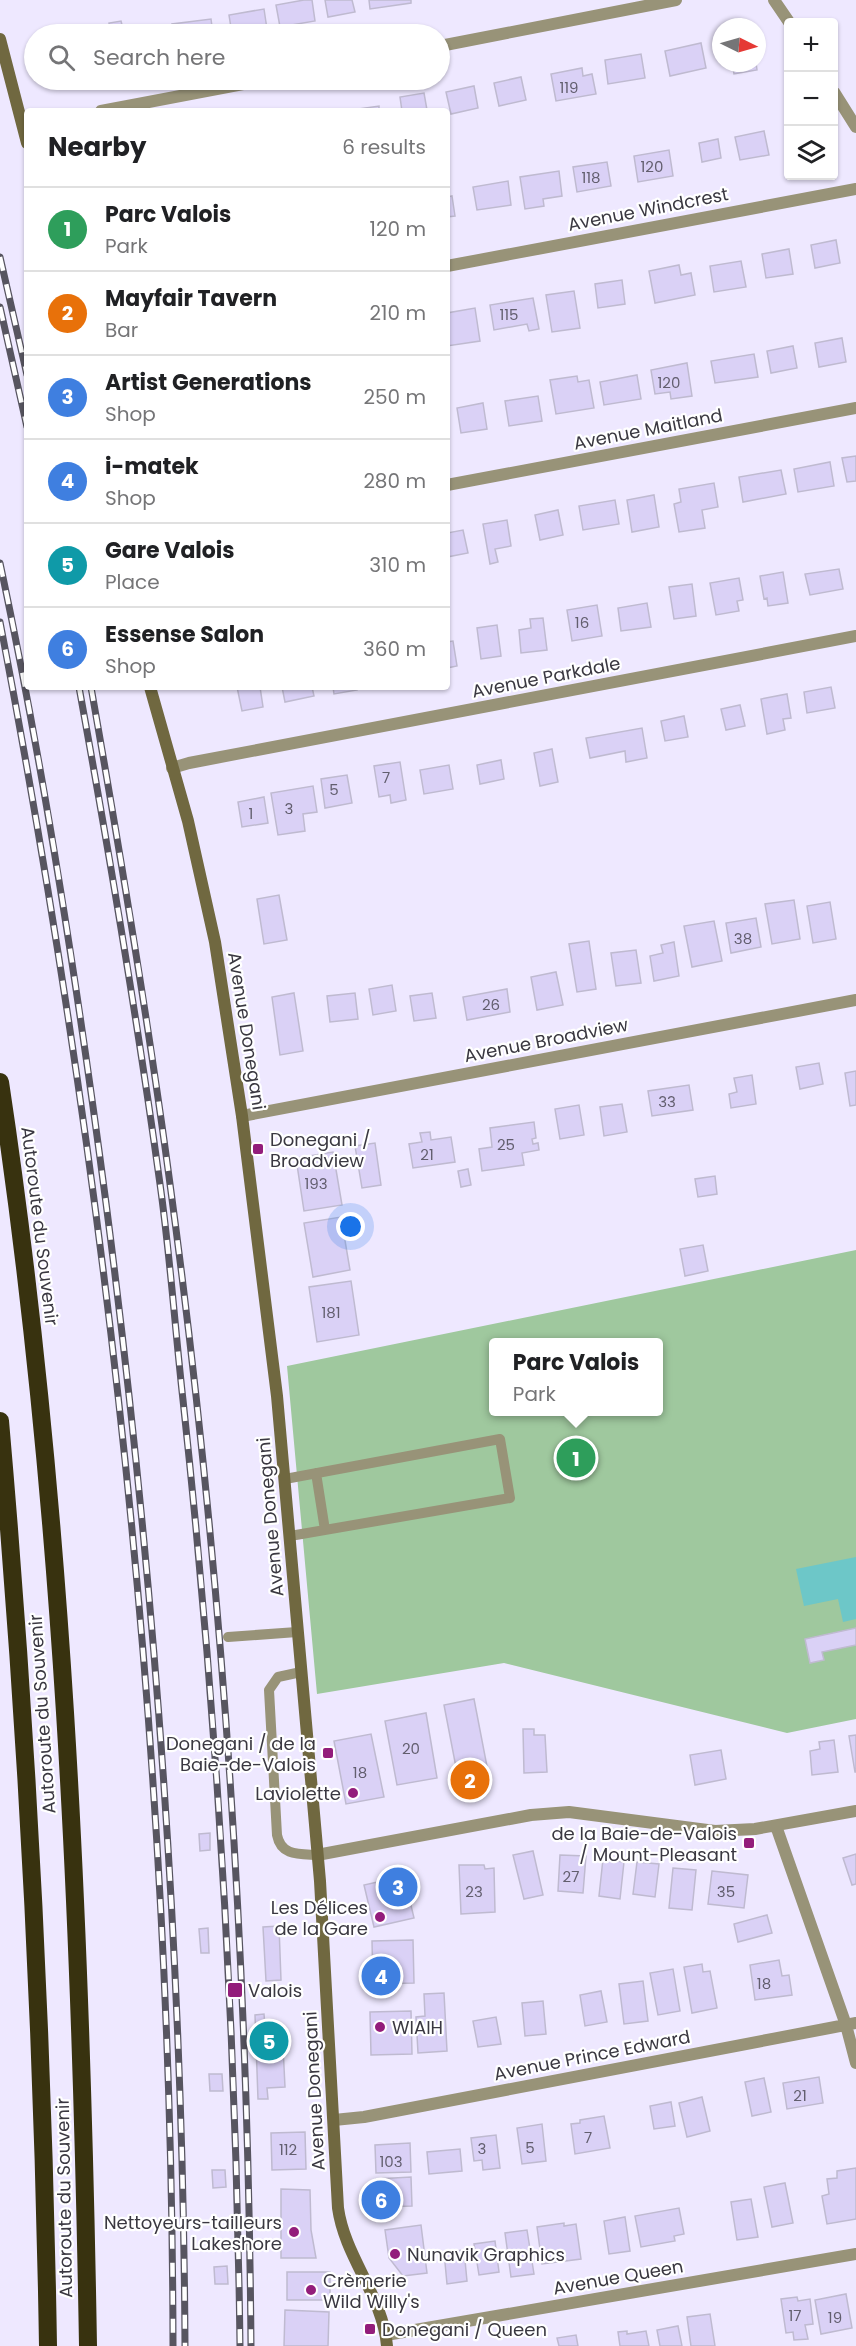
<!DOCTYPE html>
<html lang="en">
<head>
<meta charset="utf-8">
<style>
	:root { --surface:#fff; --page:#f6f6f6; --text:#202124; --muted:#757577; --line:#e0e0e0; --accent:#7c3aed }
	body { margin:0; font-family:Poppins,sans-serif; background:var(--page); color:var(--text) }
	.controls { position:absolute; right:18px; top:18px; display:grid; overflow:hidden; border-radius:6px; box-shadow:0 2px 4px #0004 }
	.controls button { width:54px; height:54px; display:grid; place-items:center; padding:0; border:0; border-bottom:2px solid var(--line); background:var(--surface); color:var(--text); font:30px sans-serif }
	.compass { position:absolute; left:712px; top:18px; width:54px; height:54px; border-radius:50%; background:var(--surface); box-shadow:0 2px 4px #0004; rotate:95deg }
	.you { position:absolute; left:351px; top:1227px; width:21px; height:21px; margin:-15px; border:4px solid #fff; border-radius:50%; background:#1a73e8; box-shadow:0 0 0 9px #1a73e833 }
	.badge { display:grid; place-items:center; width:39px; height:39px; border-radius:50%; background:var(--accent); color:#fff; font-size:20px; font-weight:700 }
	.pin { position:absolute; translate:-50% -50%; border:3px solid #fff; box-shadow:0 2px 6px #0006 }
	.popup { position:absolute; left:489px; top:1338px; width:174px; height:78px; box-sizing:border-box; display:grid; place-content:center; border-radius:6px; background:var(--surface); filter:drop-shadow(0 2px 4px #0005); font-size:20px; white-space:nowrap; color:var(--muted) }
	.popup b { font-size:22px; color:var(--text) }
	.popup::after { content:''; position:absolute; left:50%; top:100%; margin-left:-12px; border:12px solid transparent; border-top-color:var(--surface) }
	.list { margin:0; padding:0; list-style:none }
	h2 { display:flex; justify-content:space-between; align-items:center; height:78px; margin:0; padding:0 24px; font-size:26px }
	h2 small { font-size:20px; font-weight:400; color:var(--muted) }
	.list li { display:grid; grid-template-columns:39px 1fr auto; gap:18px; align-items:center; box-sizing:border-box; height:84px; padding:0 24px; border-top:2px solid var(--line) }
	.list b { display:block; font-size:22px; white-space:nowrap }
	.list p { margin:0; font-size:20px; white-space:nowrap; color:var(--muted) }
	.list em { font-size:20px; font-style:normal; color:var(--muted) }
	.icon { flex:none; width:33px; height:33px; fill:none; stroke:currentColor; stroke-width:2; stroke-linecap:round; stroke-linejoin:round }
	.map { position:relative; flex:none; width:856px; height:2346px; overflow:hidden }
	.search { position:absolute; background:var(--surface); box-shadow:0 2px 4px #0004; left:24px; top:24px; width:426px; height:66px; display:flex; align-items:center; gap:15px; box-sizing:border-box; padding:0 21px; border-radius:33px; color:var(--muted); font-size:22px }
	.panel { position:absolute; background:var(--surface); box-shadow:0 2px 4px #0004; left:24px; top:108px; width:426px; height:582px; border-radius:6px }
	.map>svg:first-child { display:block }
	.green { fill:#9fc89e; fill-rule:evenodd }
	.water { fill:#6dc7c8 }
	.building { fill:#dad1f6; stroke:#bfbad0; stroke-width:1.5 }
	.lines { fill:none; stroke-linecap:round; stroke-linejoin:round }
	.lane { stroke:#989378; stroke-width:10 }
	.street { stroke:#989378; stroke-width:12 }
	.secondary { stroke:#706840; stroke-width:12 }
	.highway { stroke:#38320f; stroke-width:18 }
	.rail-casing { stroke:#575560; stroke-width:7 }
	.rail { stroke:#fff; stroke-width:4.5; stroke-dasharray:14; stroke-linecap:butt }
	.poi-dot { fill:#931d7b; stroke:#fff; stroke-width:2 }
	.labels { text-anchor:middle; dominant-baseline:central; stroke-width:4.5; stroke-linejoin:round; paint-order:stroke }
	.number-label { font-size:15px; fill:#625e6e }
	.street-label { font-size:18px; fill:#3a3841; stroke:#fff }
	.poi-label { font-size:18px; fill:#3a3841; stroke:#fff; text-anchor:start }
</style>
</head>
<body>
<div class="map">
<svg width="856" height="2346" viewBox="0 0 856 2346">
	<rect width="100%" height="100%" fill="#eee8ff"/>
	<path class="green" d="M856 1250V1719L787 1733 504 1663 317 1694 287 1366ZM494 1342H658V1412H494Z"/>
	<path class="water" d="M856 1557V1619L843 1622 838 1599 804 1606 796 1569Z"/>
	<path class="building" d="M304 0H312L315 21 280 27 276 5Z
		M325 0H352L355 12 328 17Z
		M369 0H411V3L370 9Z
		M264 9 267 29 258 30 259 34H232L229 15Z
		M211 19 213 34H174L172 24Z
		M121 21 124 33 147 29V34H111L109 23Z
		M701 43 706 68 670 76 665 51Z
		M641 54 645 78 608 84 605 60Z
		M732 63H756L757 70 734 74Z
		M582 68 583 76 592 74 596 94 556 101 551 74Z
		M521 77 526 100 499 106 494 83Z
		M474 86 478 108 451 114 446 92Z
		M424 93 427 110 432 109 433 111H402L400 97Z
		M379 106V111H352L351 110Z
		M764 131 769 155 740 160 735 137Z
		M718 139 721 158 702 162 699 143Z
		M669 150 673 176 638 182 634 156Z
		M607 162 611 186 577 192 573 167Z
		M559 171 562 196 543 199 544 206 525 209 520 177Z
		M508 181 511 205 477 210 473 187Z
		M452 196 455 216 447 217V197Z
		M836 240 840 263 815 268 811 245Z
		M789 249 793 274 766 278 762 254Z
		M741 261 746 287 714 292 710 266Z
		M679 265 681 275 691 273 695 295 655 303 649 271Z
		M622 280 625 304 598 308 595 284Z
		M574 291 580 328 552 332 546 295Z
		M533 298 539 329 529 331 527 324 494 330 490 305Z
		M475 308 480 341 447 346V313Z
		M842 338 846 362 819 367 815 343Z
		M793 346 797 368 771 373 767 351Z
		M754 354 758 377 715 383 711 361Z
		M687 363 692 396 671 399 670 392 655 394 651 370Z
		M637 375 641 399 604 405 600 382Z
		M577 376 578 382 589 380 594 408 556 414 550 380Z
		M538 396 542 421 509 426 505 401Z
		M483 403 487 429 461 433 457 408Z
		M856 456V481L847 482 842 458Z
		M830 462 834 486 798 492 794 469Z
		M781 470 786 494 743 502 739 477Z
		M714 483 718 507 702 510 705 528 679 532 674 504 681 502 679 489Z
		M654 495 659 527 632 532 627 500Z
		M615 500 619 524 583 530 579 506Z
		M558 510 563 535 540 540 535 515Z
		M507 520 511 546 495 549 498 562 490 564 483 524Z
		M463 530 468 553 447 557V533Z
		M839 569 843 589 810 595 805 574Z
		M783 572 788 603 768 606 767 598 764 599 760 576Z
		M739 578 743 600 737 601 739 611 716 615 710 583Z
		M692 584 696 616 674 619 669 587Z
		M647 603 651 627 621 631 618 608Z
		M597 605 602 636 572 641 567 610Z
		M543 618 547 650 521 653 519 630 531 628 530 619Z
		M497 625 501 656 481 659 477 628Z
		M453 641 457 666 447 668V642Z
		M237 687H260L263 707 242 711Z
		M282 687H312L314 696 285 702Z
		M333 687H356L357 690 334 694Z
		M831 687 835 708 807 713 804 692Z
		M787 694 791 718 783 719 785 730 767 734 761 699Z
		M740 705 745 726 726 730 721 709Z
		M684 716 688 737 665 741 661 721Z
		M642 728 647 758 626 762 625 751 590 758 586 738Z
		M552 749 558 782 540 786 534 753Z
		M501 760 504 779 480 784 477 765Z
		M400 762 406 800 391 803 390 795 379 797 374 766Z
		M449 765 453 789 424 794 420 770Z
		M347 775 352 803 325 808 321 779Z
		M313 786 317 812 303 814 305 831 278 835 271 793Z
		M264 797 268 823 242 827 238 802Z
		M279 895 287 940 264 944 257 899Z
		M794 900 800 939 772 944 765 904Z
		M830 902 836 939 813 943 807 906Z
		M756 918 761 947 731 953 726 923Z
		M714 921 722 961 692 967 684 926Z
		M589 941 596 989 577 992 569 944Z
		M674 942 679 976 654 981 650 956 663 953 661 945Z
		M636 950 641 983 616 986 611 953Z
		M556 972 563 1005 537 1010 531 977Z
		M392 985 396 1011 373 1015 369 989Z
		M507 989 510 1012 467 1020 463 997Z
		M294 993 303 1051 280 1055 272 997Z
		M355 993 358 1019 330 1022 327 996Z
		M432 993 436 1018 414 1021 410 996Z
		M819 1063 823 1084 800 1089 796 1067Z
		M856 1071V1105L850 1106 845 1073Z
		M752 1075 756 1104 731 1108 729 1094 737 1092 734 1078Z
		M689 1085 693 1110 652 1116 648 1091Z
		M622 1104 627 1132 604 1136 600 1107Z
		M579 1105 584 1135 560 1139 555 1109Z
		M534 1122 536 1138 532 1139 533 1144 538 1143 539 1150 522 1153 524 1165 482 1171 479 1149 492 1147 490 1128Z
		M430 1132 431 1140 451 1137 455 1162 413 1168 409 1144 422 1142 420 1133Z
		M375 1143 381 1185 362 1188 355 1146Z
		M333 1152 342 1205 304 1211 296 1158Z
		M468 1169 471 1185 461 1187 458 1171Z
		M715 1176 717 1194 698 1197 695 1179Z
		M341 1217 350 1270 313 1277 304 1223Z
		M703 1245 708 1271 685 1276 680 1249Z
		M351 1281 359 1335 317 1342 309 1287Z
		M856 1628V1645L822 1652 824 1660 810 1663 805 1639Z
		M474 1699 490 1782 460 1788 444 1705Z
		M426 1713 437 1778 397 1785 385 1721Z
		M523 1729H534V1735H545L547 1772 524 1773Z
		M371 1734 384 1797 346 1804 334 1741Z
		M856 1735V1772H855L849 1736Z
		M834 1740 838 1772 812 1775 810 1751 820 1749 819 1742Z
		M721 1750 726 1779 695 1785 690 1755Z
		M210 1833V1850L200 1851 199 1834Z
		M533 1851 543 1895 524 1899 513 1855Z
		M856 1854V1884L852 1885 843 1858Z
		M560 1855 586 1856 583 1893 558 1891Z
		M603 1859 624 1862 620 1899 599 1896Z
		M637 1862 659 1864 655 1897 633 1894Z
		M459 1865H484L485 1869 494 1868 495 1912 461 1914Z
		M673 1868 696 1870 692 1910 669 1908Z
		M712 1871 748 1875 744 1908 708 1904Z
		M404 1876 414 1918 374 1927 364 1885Z
		M767 1915 772 1933 738 1942 734 1924Z
		M279 1926 281 1980 266 1981 263 1927Z
		M208 1928 209 1953H201L199 1929Z
		M413 1940 414 1983 373 1984 372 1941Z
		M779 1960 782 1976 789 1975 792 1995 755 2000 750 1965Z
		M702 1964 703 1972 710 1971 717 2008 692 2013 684 1967Z
		M673 1969 680 2011 658 2015 650 1973Z
		M643 1981 648 2021 624 2024 619 1984Z
		M601 1991 607 2022 585 2026 580 1995Z
		M444 1993 447 2051 418 2053 416 2017 425 2016 424 1994Z
		M543 2001 546 2034 525 2036 522 2003Z
		M411 2011 412 2054 371 2055 370 2012Z
		M264 2014 265 2026H282L285 2087 267 2088 268 2099H258L255 2015Z
		M496 2017 501 2044 478 2047 473 2021Z
		M209 2074H222L223 2091H210Z
		M819 2077 823 2103 787 2109 783 2083Z
		M764 2078 771 2112 752 2116 745 2082Z
		M702 2097 710 2131 687 2137 679 2103Z
		M671 2102 675 2126 654 2129 650 2106Z
		M604 2116 610 2148 575 2154 571 2124 580 2123V2120Z
		M542 2124 546 2161 522 2164 517 2128Z
		M305 2132 306 2169 272 2170 271 2133Z
		M496 2135 500 2168 483 2170 482 2160 474 2161 471 2138Z
		M410 2143 411 2172 376 2173 375 2145Z
		M460 2149 462 2171 429 2174 427 2152Z
		M856 2168V2219L827 2224 822 2196 829 2194 827 2179 837 2178V2171Z
		M212 2170H225L226 2187 213 2188Z
		M411 2177 412 2206 377 2207 376 2179Z
		M785 2183 793 2223 772 2227 764 2187Z
		M281 2189 310 2190 311 2230 316 2258H281Z
		M751 2199 758 2237 737 2240 731 2202Z
		M679 2208 684 2234 674 2236 675 2241 641 2247 635 2216Z
		M625 2217 630 2251 609 2254 604 2221Z
		M564 2223V2226L576 2224 581 2259 542 2264 537 2227Z
		M421 2225 427 2273 403 2276 389 2258 385 2230Z
		M527 2230 534 2274 511 2277 505 2233Z
		M495 2241 499 2272 479 2275 474 2244Z
		M464 2250 467 2281 447 2284 444 2252Z
		M227 2266 228 2284H215L214 2267Z
		M287 2272H330V2300H287Z
		M846 2294 852 2328 821 2334 815 2300Z
		M797 2297 798 2301 810 2299 813 2324 805 2325 808 2339 794 2340 793 2332 786 2333 781 2299Z
		M285 2310 329 2312 328 2346H284Z
		M710 2314 715 2346H691L687 2317Z
		M678 2326 682 2346H660L657 2330Z
		M627 2331V2334L646 2331 649 2346H620L618 2332Z
		M576 2335 578 2346H559L557 2338Z"/>
	<g class="lines">
		<path class="lane" d="M316 1473 325 1530
			M285 1479 500 1439 510 1498 290 1536
			M228 1637 297 1632
			M301 1672 278 1677 269 1690 277 1835C281 1856 299 1854 317 1855"/>
		<path class="street" d="M774 0 789 22
			M440 46 676 0
			M834 92 856 127
			M101 111 264 80
			M447 266 856 189
			M447 485 856 408
			M172 768 189 763 856 636
			M242 1116 856 1000
			M776 1826 846 2025 856 2063
			M317 1855 531 1815 569 1812 715 1831 755 1829 856 1811
			M334 2120 364 2117 856 2023
			M386 2335 856 2254"/>
		<path class="secondary" d="M0 39 27 143
			M150 687 188 821 215 942 242 1116 277 1396 320 1881 338 2208C345 2258 383 2296 387 2346"/>
		<path class="highway" d="M0 1082C63 1500 81 1924 88 2346
			M0 1421C27 1729 43 2037 48 2346"/>
		<g class="rail-casing">
			<path id="rail" d="M0 257 27 375
				M0 307 27 427
				M0 563C45 774 78 989 106 1203 155 1582 183 1964 185 2346
				M0 622C109 1189 172 1768 173 2346
				M79 687C109 852 137 1017 160 1184 170 1255 175 1328 183 1400 217 1715 236 2030 240 2346
				M91 687C120 852 148 1018 170 1184 222 1568 248 1958 251 2346"/>
		</g>
		<use href="#rail" class="rail"/>
	</g>
	<g class="poi-dot">
		<rect x="252" y="1143" width="12" height="12" rx="3"/>
		<rect x="322" y="1747" width="12" height="12" rx="3"/>
		<circle cx="353" cy="1793" r="6"/>
		<rect x="743" y="1837" width="12" height="12" rx="3"/>
		<circle cx="380" cy="1917" r="6"/>
		<rect x="227" y="1982" width="16" height="16" rx="3"/>
		<circle cx="380" cy="2027" r="6"/>
		<circle cx="294" cy="2232" r="6"/>
		<circle cx="395" cy="2254" r="6"/>
		<circle cx="311" cy="2290" r="6"/>
		<rect x="364" y="2323" width="12" height="12" rx="3"/>
	</g>
	<g class="labels">
		<g class="number-label">
			<text x="569" y="87">119</text>
			<text x="652" y="166">120</text>
			<text x="591" y="177">118</text>
			<text x="509" y="314">115</text>
			<text x="669" y="382">120</text>
			<text x="582" y="622">16</text>
			<text x="386" y="777">7</text>
			<text x="334" y="789">5</text>
			<text x="289" y="808">3</text>
			<text x="251" y="813">1</text>
			<text x="743" y="938">38</text>
			<text x="491" y="1004">26</text>
			<text x="667" y="1101">33</text>
			<text x="506" y="1144">25</text>
			<text x="427" y="1154">21</text>
			<text x="316" y="1183">193</text>
			<text x="331" y="1312">181</text>
			<text x="411" y="1748">20</text>
			<text x="360" y="1772">18</text>
			<text x="571" y="1876">27</text>
			<text x="474" y="1891">23</text>
			<text x="726" y="1891">35</text>
			<text x="764" y="1983">18</text>
			<text x="800" y="2095">21</text>
			<text x="588" y="2137">7</text>
			<text x="530" y="2147">5</text>
			<text x="482" y="2148">3</text>
			<text x="288" y="2149">112</text>
			<text x="391" y="2161">103</text>
			<text x="795" y="2315">17</text>
			<text x="835" y="2317">19</text>
		</g>
		<g class="street-label">
			<text transform="translate(648 209) rotate(-11)">Avenue Windcrest</text>
			<text transform="translate(648 429) rotate(-11)">Avenue Maitland</text>
			<text transform="translate(546 677) rotate(-11)">Avenue Parkdale</text>
			<text transform="translate(247 1031) rotate(81)">Avenue Donegani</text>
			<text transform="translate(546 1040) rotate(-11)">Avenue Broadview</text>
			<text transform="translate(40 1226) rotate(83)">Autoroute du Souvenir</text>
			<text transform="translate(270 1517) rotate(-95)">Avenue Donegani</text>
			<text transform="translate(42 1714) rotate(-94)">Autoroute du Souvenir</text>
			<text transform="translate(592 2055) rotate(-11)">Avenue Prince Edward</text>
			<text transform="translate(314 2091) rotate(-93)">Avenue Donegani</text>
			<text transform="translate(64 2198) rotate(-91)">Autoroute du Souvenir</text>
			<text transform="translate(618 2277) rotate(-10)">Avenue Queen</text>
		</g>
		<g class="poi-label">
			<text x="270" y="1139">Donegani /<tspan x="270" dy="21">Broadview</tspan></text>
			<text x="316" y="1743" text-anchor="end">Donegani / de la<tspan x="316" dy="21">Baie-de-Valois</tspan></text>
			<text x="341" y="1793" text-anchor="end">Laviolette</text>
			<text x="737" y="1833" text-anchor="end">de la Baie-de-Valois<tspan x="737" dy="21">/ Mount-Pleasant</tspan></text>
			<text x="368" y="1907" text-anchor="end">Les Délices<tspan x="368" dy="21">de la Gare</tspan></text>
			<text x="248" y="1990">Valois</text>
			<text x="392" y="2027">WIAIH</text>
			<text x="282" y="2222" text-anchor="end">Nettoyeurs-tailleurs<tspan x="282" dy="21">Lakeshore</tspan></text>
			<text x="407" y="2254">Nunavik Graphics</text>
			<text x="323" y="2280">Crèmerie<tspan x="323" dy="21">Wild Willy's</tspan></text>
			<text x="382" y="2329">Donegani / Queen</text>
		</g>
	</g>
</svg>
<div class="controls">
<button>+</button>
<button>−</button>
<button><svg class="icon" aria-label="layers" viewBox="0 0 24 24"><path d="M12 4l9 5-9 5-9-5zM3 14l9 5 9-5"/></svg></button>
</div>
<svg class="compass" viewBox="-18 -18 36 36"><path d="M0-13l5 13h-10z" fill="#e53935"/><path d="M0 13l5-13h-10z" fill="#757577"/></svg>
<div class="you"></div>
<div class="pin badge" style="left:576px;top:1458px;background:#2e9e5b">1</div>
<div class="popup"><b>Parc Valois</b>Park</div>
<div class="pin badge" style="left:470px;top:1780px;background:#e8710a">2</div>
<div class="pin badge" style="left:398px;top:1887px;background:#3f7fe0">3</div>
<div class="pin badge" style="left:381px;top:1976px;background:#3f7fe0">4</div>
<div class="pin badge" style="left:269px;top:2041px;background:#0f9aa8">5</div>
<div class="pin badge" style="left:381px;top:2200px;background:#3f7fe0">6</div>
<div class="search"><svg class="icon" aria-label="search" viewBox="0 0 24 24"><circle cx="10" cy="10" r="6"/><path d="M15 15l6 6"/></svg>Search here</div>
<section class="panel">
<h2>Nearby<small>6 results</small></h2>
<ul class="list">
<li><span class="badge" style="background:#2e9e5b">1</span><div><b>Parc Valois</b><p>Park</p></div><em>120 m</em></li>
<li><span class="badge" style="background:#e8710a">2</span><div><b>Mayfair Tavern</b><p>Bar</p></div><em>210 m</em></li>
<li><span class="badge" style="background:#3f7fe0">3</span><div><b>Artist Generations</b><p>Shop</p></div><em>250 m</em></li>
<li><span class="badge" style="background:#3f7fe0">4</span><div><b>i-matek</b><p>Shop</p></div><em>280 m</em></li>
<li><span class="badge" style="background:#0f9aa8">5</span><div><b>Gare Valois</b><p>Place</p></div><em>310 m</em></li>
<li><span class="badge" style="background:#3f7fe0">6</span><div><b>Essense Salon</b><p>Shop</p></div><em>360 m</em></li>
</ul>
</section>
</div>
</body>
</html>
